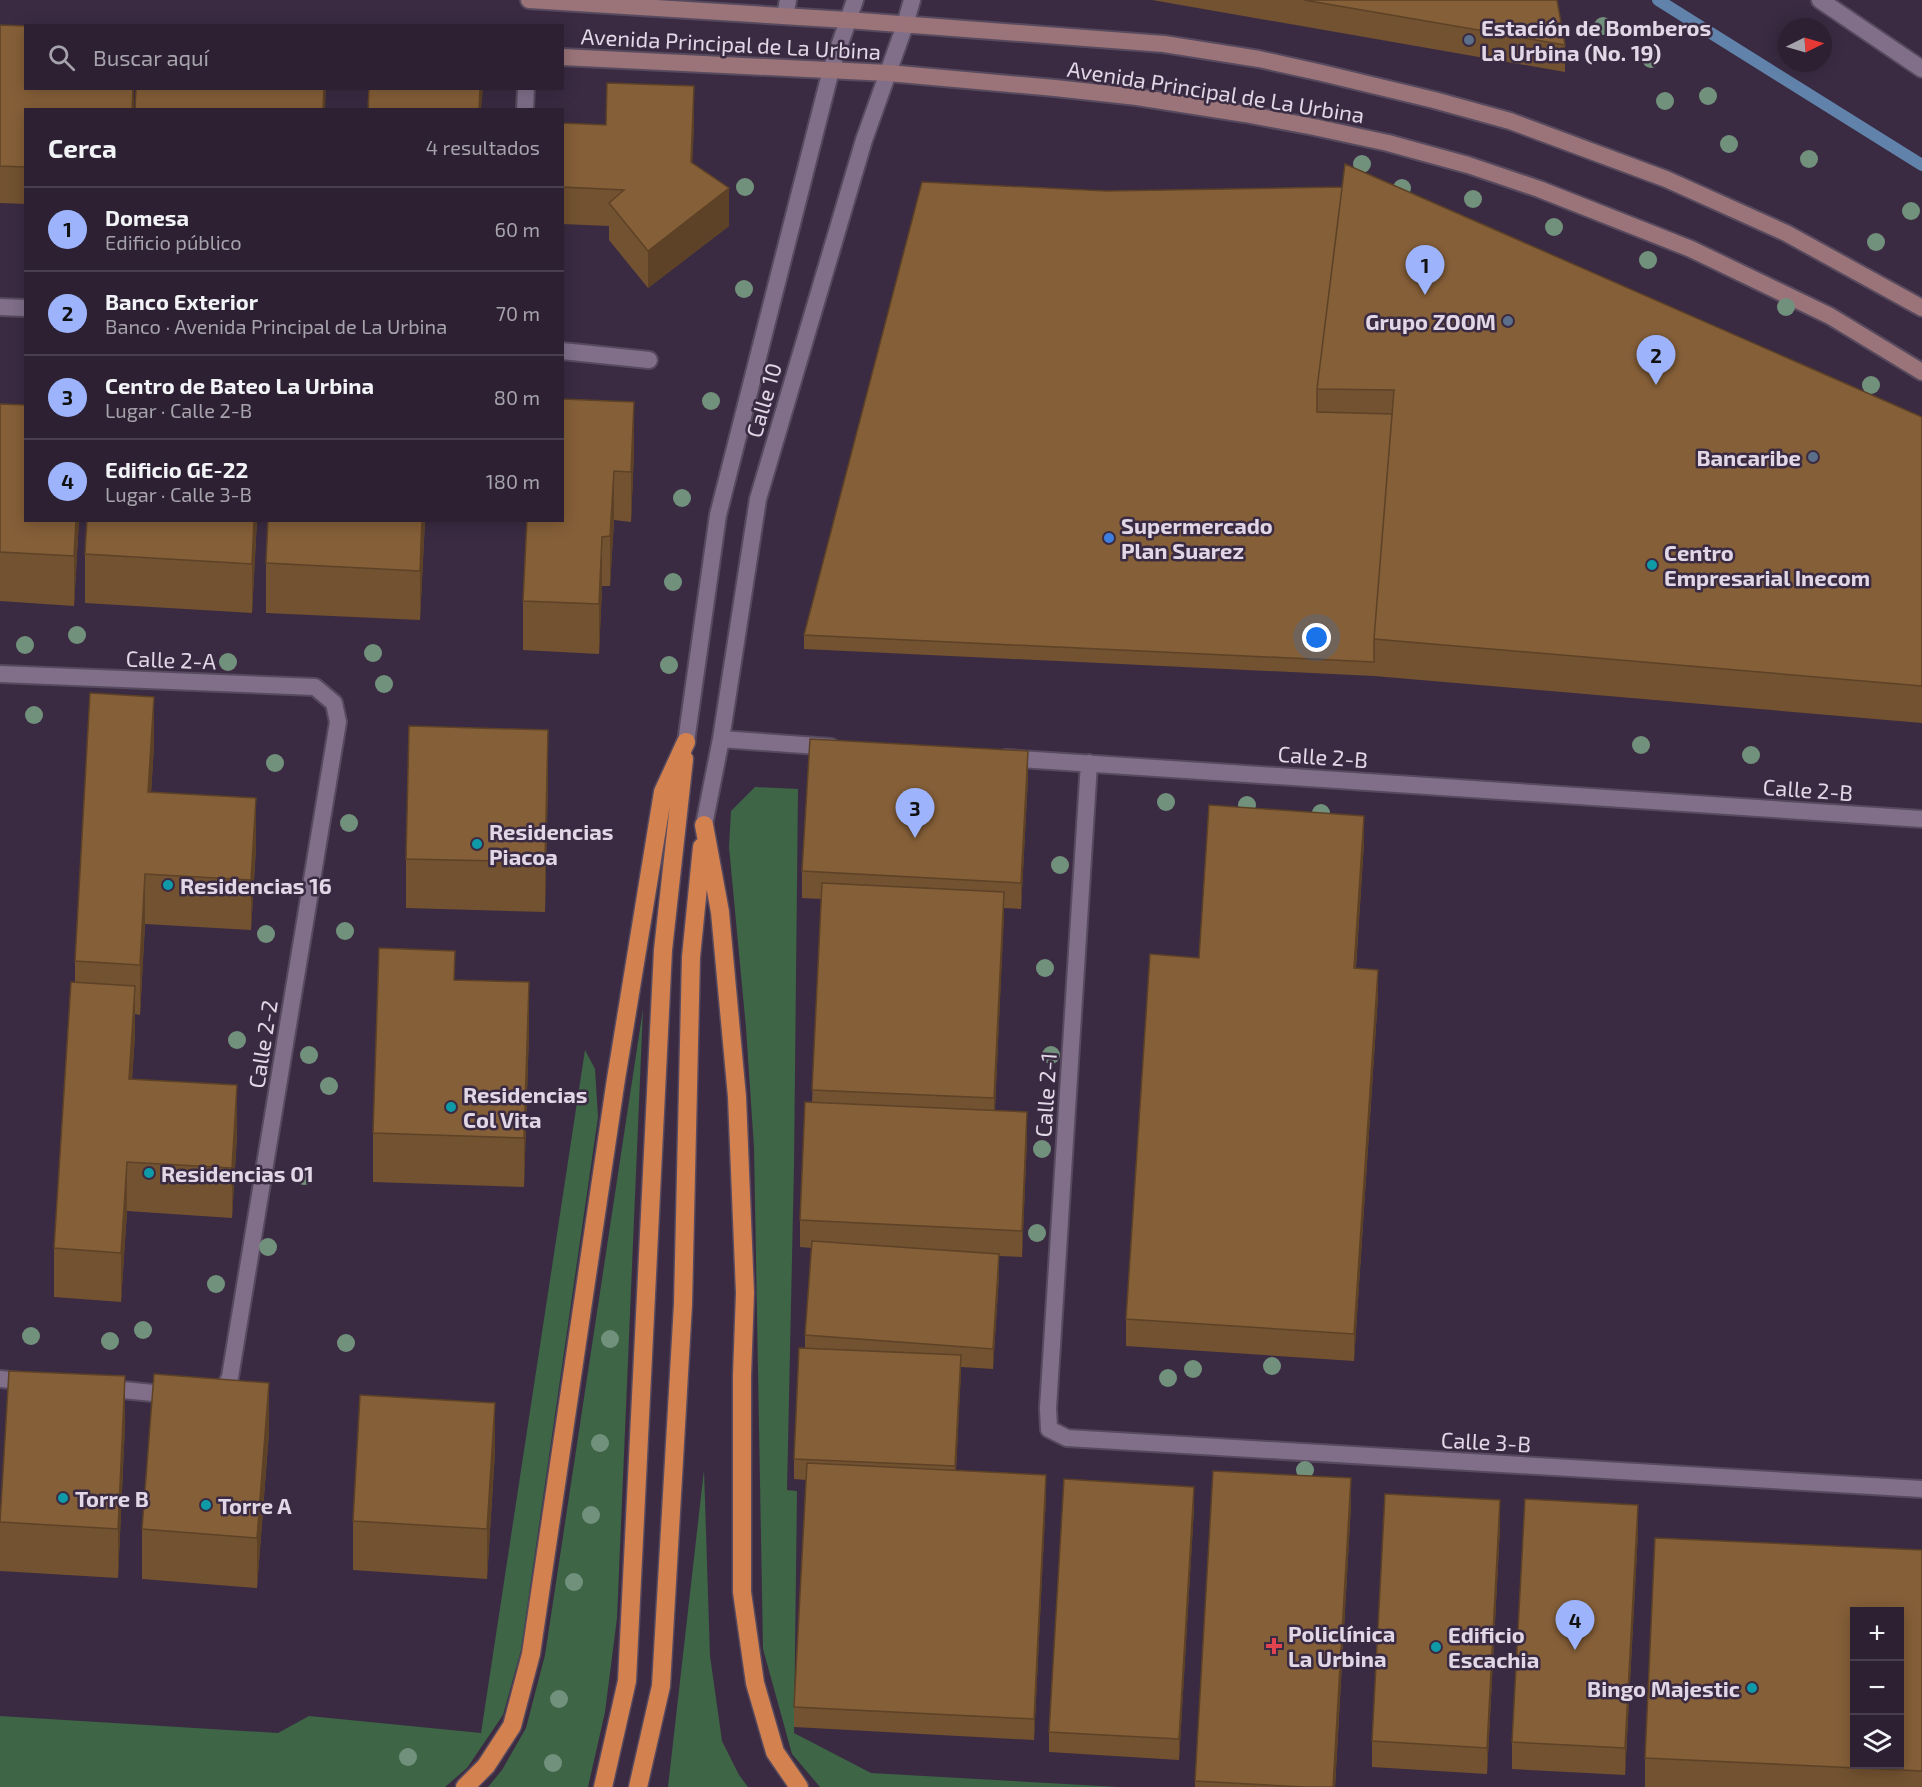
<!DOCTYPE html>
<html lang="es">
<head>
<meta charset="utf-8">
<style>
	:root { --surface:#2c2032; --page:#382d3e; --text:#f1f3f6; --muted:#a6a3ac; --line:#483e4d; --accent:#9db4fd }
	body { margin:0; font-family:"Exo 2",sans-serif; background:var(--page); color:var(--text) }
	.controls { position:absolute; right:18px; bottom:18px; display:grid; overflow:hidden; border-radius:0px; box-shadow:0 3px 15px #0003 }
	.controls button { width:54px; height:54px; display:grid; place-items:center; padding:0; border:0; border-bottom:2px solid var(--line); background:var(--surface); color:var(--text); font:30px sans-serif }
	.compass { position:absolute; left:1778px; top:18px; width:54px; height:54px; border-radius:50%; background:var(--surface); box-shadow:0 3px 15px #0003; rotate:85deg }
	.you { position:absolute; left:1317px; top:638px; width:21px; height:21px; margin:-15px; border:4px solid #fff; border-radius:50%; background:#1a73e8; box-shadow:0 0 0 9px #1a73e833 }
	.badge { display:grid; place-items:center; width:39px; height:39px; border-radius:50%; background:var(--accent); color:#111; font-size:20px; font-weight:700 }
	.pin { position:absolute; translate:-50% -50px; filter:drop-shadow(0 2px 3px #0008) }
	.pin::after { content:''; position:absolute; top:32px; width:21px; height:18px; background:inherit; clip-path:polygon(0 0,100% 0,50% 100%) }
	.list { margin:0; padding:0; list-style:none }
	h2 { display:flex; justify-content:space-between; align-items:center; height:78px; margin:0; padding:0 24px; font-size:26px }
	h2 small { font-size:20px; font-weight:400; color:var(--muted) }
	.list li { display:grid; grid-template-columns:39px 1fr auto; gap:18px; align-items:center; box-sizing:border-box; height:84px; padding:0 24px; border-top:2px solid var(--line) }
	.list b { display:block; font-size:22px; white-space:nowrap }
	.list p { margin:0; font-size:20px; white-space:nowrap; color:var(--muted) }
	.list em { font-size:20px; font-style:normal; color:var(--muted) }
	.icon { flex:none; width:33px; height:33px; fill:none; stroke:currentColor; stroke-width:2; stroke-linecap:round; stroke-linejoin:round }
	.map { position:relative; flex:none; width:1922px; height:1787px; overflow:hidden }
	.search { position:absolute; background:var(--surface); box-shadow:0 3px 15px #0003; left:24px; top:24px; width:540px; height:66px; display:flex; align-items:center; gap:15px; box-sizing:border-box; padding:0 21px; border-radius:0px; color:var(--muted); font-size:22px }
	.panel { position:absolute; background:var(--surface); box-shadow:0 3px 15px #0003; left:24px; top:108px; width:540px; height:414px; border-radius:0px }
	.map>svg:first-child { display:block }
	.green { fill:#3d6546 }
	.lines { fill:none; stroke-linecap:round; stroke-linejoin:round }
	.stream { stroke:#6183ab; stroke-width:12 }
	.service-casing { stroke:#574a5e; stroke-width:20 }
	.minor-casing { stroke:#574a5e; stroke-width:20 }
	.secondary-casing { stroke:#574a5e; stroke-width:20 }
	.motorway-casing { stroke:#574a5e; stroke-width:21 }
	.service { stroke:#816f8a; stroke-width:16 }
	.minor { stroke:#816f8a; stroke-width:16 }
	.secondary { stroke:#9a7478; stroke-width:16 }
	.motorway { stroke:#d3814e; stroke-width:18 }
	.tree { fill:#72917d }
	.wall { fill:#725230 }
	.shaded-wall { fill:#5d4227 }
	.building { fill:#855f38; stroke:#5d4227; stroke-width:1.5; fill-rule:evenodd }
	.service-dot { fill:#5c6f8a; stroke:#3a2b42; stroke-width:2 }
	.shop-dot { fill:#3f7fe0; stroke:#3a2b42; stroke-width:2 }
	.culture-dot { fill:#0f9aa8; stroke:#3a2b42; stroke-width:2 }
	.health-dot { fill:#e0444e; stroke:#3a2b42; stroke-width:2 }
	.labels { text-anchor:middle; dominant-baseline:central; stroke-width:5; stroke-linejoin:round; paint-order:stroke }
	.poi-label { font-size:22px; font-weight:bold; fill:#e1d7e6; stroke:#3a2b42; text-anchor:start }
	.street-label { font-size:22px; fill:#e1d7e6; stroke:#3a2b42 }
</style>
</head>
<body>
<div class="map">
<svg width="1922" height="1787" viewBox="0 0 1922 1787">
	<rect width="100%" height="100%" fill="#3a2b42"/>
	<path class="green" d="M755 787 798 789 794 1166 787 1490 797 1491 794 1733 871 1773 1119 1787H820L792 1754 763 1649 754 1148 746 1028 729 847 731 811Z
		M643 1009 617 1618 605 1712 588 1787H488L502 1770 526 1728 545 1655Z
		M585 1050 595 1069 598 1117 521 1650 503 1715 467 1768 445 1787H0V1716L278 1733 309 1716 481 1733Z
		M704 1470 710 1656 722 1741 739 1775 748 1787H668Z"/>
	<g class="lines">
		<path class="stream" d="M1658 0 1922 165"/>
		<g class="service-casing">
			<path id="service" d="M785 16 788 0
				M525 110 526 88
				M0 307 26 308
				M562 351 649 360"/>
		</g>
		<g class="minor-casing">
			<path id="minor" d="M1820 0 1922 69
				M0 674 315 687 334 703 338 722 230 1377 223 1391 214 1396
				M721 739 831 747
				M686 742 718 515 831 70 855 0
				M1006 758 1922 819
				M1089 763 1048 1408 1049 1429 1067 1438 1922 1489
				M704 825 721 739 758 499 864 140 905 25 912 0
				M0 1379 30 1382
				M103 1388 173 1395"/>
		</g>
		<g class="secondary-casing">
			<path id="secondary" d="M529 0 847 20 1164 44 1259 59 1322 73 1434 100 1510 121 1666 179 1786 233 1922 308
				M562 57 888 73 1055 88 1137 97 1245 114 1314 127 1388 143 1468 165 1539 189 1691 249 1830 316 1922 372"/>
		</g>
		<g class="motorway-casing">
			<path id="motorway" d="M704 825 720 912 737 1097 745 1293 742 1376V1592L755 1683 775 1752 799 1787
				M465 1787 486 1766 512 1726 531 1654 616 1079 663 792 686 742
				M603 1787 627 1681 663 950 684 759
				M638 1787 661 1686 683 1304 691 957 702 847"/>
		</g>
		<use href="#service" class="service"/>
		<use href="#minor" class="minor"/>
		<use href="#secondary" class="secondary"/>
		<use href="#motorway" class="motorway"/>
	</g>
	<g class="tree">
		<circle cx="1603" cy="26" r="9"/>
		<circle cx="1651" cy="59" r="9"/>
		<circle cx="1708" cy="96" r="9"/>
		<circle cx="1665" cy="101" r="9"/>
		<circle cx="1729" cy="144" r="9"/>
		<circle cx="1809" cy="159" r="9"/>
		<circle cx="1362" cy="164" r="9"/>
		<circle cx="745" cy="187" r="9"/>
		<circle cx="1402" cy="188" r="9"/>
		<circle cx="1473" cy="199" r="9"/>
		<circle cx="1911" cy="211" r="9"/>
		<circle cx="1554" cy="227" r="9"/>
		<circle cx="1876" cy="242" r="9"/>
		<circle cx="1648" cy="260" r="9"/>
		<circle cx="744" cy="289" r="9"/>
		<circle cx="1786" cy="307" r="9"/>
		<circle cx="1871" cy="385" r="9"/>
		<circle cx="711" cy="401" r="9"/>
		<circle cx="682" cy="498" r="9"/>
		<circle cx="673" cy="582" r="9"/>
		<circle cx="77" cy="635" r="9"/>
		<circle cx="25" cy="645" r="9"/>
		<circle cx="373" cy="653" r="9"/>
		<circle cx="228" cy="662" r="9"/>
		<circle cx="669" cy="665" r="9"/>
		<circle cx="384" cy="684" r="9"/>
		<circle cx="34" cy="715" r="9"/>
		<circle cx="1641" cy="745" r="9"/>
		<circle cx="1751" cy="755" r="9"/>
		<circle cx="275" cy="763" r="9"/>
		<circle cx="1166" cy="802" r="9"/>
		<circle cx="1247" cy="805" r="9"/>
		<circle cx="1321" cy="813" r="9"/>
		<circle cx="349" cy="823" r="9"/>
		<circle cx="1060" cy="865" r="9"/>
		<circle cx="345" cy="931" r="9"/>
		<circle cx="266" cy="934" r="9"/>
		<circle cx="1045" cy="968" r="9"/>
		<circle cx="237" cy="1040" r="9"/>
		<circle cx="309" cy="1055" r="9"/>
		<circle cx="1051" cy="1055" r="9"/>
		<circle cx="329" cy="1086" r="9"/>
		<circle cx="1042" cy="1149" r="9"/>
		<circle cx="304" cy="1176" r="9"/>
		<circle cx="1037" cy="1233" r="9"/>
		<circle cx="268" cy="1247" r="9"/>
		<circle cx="216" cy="1284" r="9"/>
		<circle cx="143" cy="1330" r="9"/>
		<circle cx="31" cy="1336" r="9"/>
		<circle cx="610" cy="1339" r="9"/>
		<circle cx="110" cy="1341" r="9"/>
		<circle cx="346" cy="1343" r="9"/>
		<circle cx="1272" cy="1366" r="9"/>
		<circle cx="1193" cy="1369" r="9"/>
		<circle cx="1168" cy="1378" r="9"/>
		<circle cx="600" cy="1443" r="9"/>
		<circle cx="1305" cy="1470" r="9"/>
		<circle cx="591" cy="1515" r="9"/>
		<circle cx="574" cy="1582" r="9"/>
		<circle cx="559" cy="1699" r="9"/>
		<circle cx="408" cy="1757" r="9"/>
		<circle cx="553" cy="1763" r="9"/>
	</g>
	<path class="wall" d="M1152 0H1557L1565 45V72Z
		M0 25 26 110V204L0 203Z
		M562 123 606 125 694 124 692 163 729 226 648 288 609 240V226L562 224Z
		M922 182 1922 417V723L1374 676 804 649V635Z
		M0 404 79 520 74 606 0 601Z
		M634 452 631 522 614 520 610 586H602L599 654 523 650V601L527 520Z
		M257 520 252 613 85 603V554Z
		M268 520H425L420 620 266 613V563Z
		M154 746 151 792 256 847 251 930 145 924 140 1015 135 1014V1035L132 1079 237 1135 232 1218 127 1211 121 1302 54 1297V1248L75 982V961Z
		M1028 777 1021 909 1004 908 995 1110 1027 1138 1022 1257 999 1256V1275L993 1369 961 1367 956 1470 1046 1496 1034 1740 794 1727V1707L806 1480 794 1479V1459L805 1348V1335L811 1248 800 1247V1220L812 1102 821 899 802 898V871Z
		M548 779 545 912 406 908V859Z
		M1364 843 1356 968 1378 996 1354 1361 1126 1346V1319L1199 958Z
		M529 1031 524 1187 373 1182V1133Z
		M125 1425 118 1578 0 1571V1522Z
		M269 1432 257 1588 142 1579V1529Z
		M495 1452 487 1579 353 1570V1521Z
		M1351 1505 1335 1787H1195V1781Z
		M1194 1508 1179 1760 1049 1752V1732Z
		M1500 1527 1487 1774 1372 1767V1741Z
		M1638 1532 1625 1775 1512 1769V1742Z
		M1922 1550V1787H1645V1758Z"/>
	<path class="shaded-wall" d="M694 86V124L691 199V162Z
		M133 88H134V110H132Z
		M324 88H326L325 110H323Z
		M480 88H483L481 110H479Z
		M729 188V226L648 288V251Z
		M634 402V452L631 522V472Z
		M614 471V520L610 586V536Z
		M76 520H79L74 606V556Z
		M254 520H257L252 613V564Z
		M422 520H425L420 620V571Z
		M602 537V586L599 654V604Z
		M154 697V746L148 841V792Z
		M548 730V779L545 912V862Z
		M1028 751V777L1021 909V883Z
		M256 798V847L251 930V880Z
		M1364 816V843L1354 995V968Z
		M145 874V924L140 1015V965Z
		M1004 892V919L994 1125V1098Z
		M1378 970V996L1354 1361V1334Z
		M529 982V1031L524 1187V1138Z
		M135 986V1035L129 1128V1079Z
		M237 1085V1135L232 1218V1168Z
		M1027 1112V1138L1022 1257V1231Z
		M127 1162V1211L121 1302V1253Z
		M999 1254V1275L993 1369V1349Z
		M961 1355V1375L955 1487V1466Z
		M125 1376V1425L118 1578V1529Z
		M269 1383V1432L257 1588V1538Z
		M495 1403V1452L487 1579V1529Z
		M1046 1475V1496L1034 1740V1719Z
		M1351 1478V1505L1335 1787H1333Z
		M1194 1487V1508L1179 1760V1739Z
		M1500 1500V1527L1487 1774V1748Z
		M1638 1505V1532L1625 1775V1748Z"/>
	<path class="building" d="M1304 0H1557L1565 45Z
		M0 25 26 26V88H133L132 110H26V167L0 166Z
		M607 83 694 86 691 162 729 188 648 251 609 203 624 190 562 187V123L606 125Z
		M136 88H324L323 110H135Z
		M369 88H480L479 110H368Z
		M1345 164 1922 417V686L1374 639 1394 390 1317 389Z
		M922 182 1107 191 1342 187 1317 389V412L1392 414 1374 639V662L804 635Z
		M562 399 634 402 631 472 614 471 610 536 602 537 599 604 523 601 527 520H562Z
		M0 404 26 405V520H76L74 556 0 552Z
		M87 520H254L252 564 85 554Z
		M268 520H422L420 571 266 563Z
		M90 693 154 697 148 792 256 798 251 880 145 874 140 965 75 961Z
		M409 726 548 730 545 862 406 859Z
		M810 739 1028 751 1021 883 802 871Z
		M1209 805 1364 816 1354 968 1378 970 1354 1334 1126 1319 1150 954 1199 958Z
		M822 883 1004 892 994 1098 812 1090Z
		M379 948 455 951 454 980 529 982 524 1138 373 1133Z
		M71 982 135 986 129 1079 237 1085 232 1168 127 1162 121 1253 54 1248Z
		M805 1102 1027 1112 1022 1231 800 1220Z
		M812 1241 999 1254 993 1349 805 1335Z
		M799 1348 961 1355 955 1466 794 1459Z
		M9 1371 125 1376 118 1529 0 1522Z
		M154 1374 269 1383 257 1538 142 1529Z
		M360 1395 495 1403 487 1529 353 1521Z
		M807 1463 1046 1475 1034 1719 794 1707Z
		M1213 1471 1351 1478 1333 1787H1304L1195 1781Z
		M1064 1479 1194 1487 1179 1739 1049 1732Z
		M1385 1494 1500 1500 1487 1748 1372 1741Z
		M1525 1499 1638 1505 1625 1748 1512 1742Z
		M1655 1538 1922 1550V1771L1645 1758ZM1854 1611H1899V1764H1854Z"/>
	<g class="service-dot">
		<circle cx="1469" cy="40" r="6"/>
		<circle cx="1508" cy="321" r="6"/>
		<circle cx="1813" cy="457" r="6"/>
	</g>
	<circle class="shop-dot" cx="1109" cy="538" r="6"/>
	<g class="culture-dot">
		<circle cx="1652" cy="565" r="6"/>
		<circle cx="477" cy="844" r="6"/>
		<circle cx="168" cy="885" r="6"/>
		<circle cx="451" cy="1107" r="6"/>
		<circle cx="149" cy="1173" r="6"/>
		<circle cx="63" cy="1498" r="6"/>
		<circle cx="206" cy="1505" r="6"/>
		<circle cx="1436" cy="1647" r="6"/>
		<circle cx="1752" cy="1688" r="6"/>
	</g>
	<path class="health-dot" d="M1271 1637h6v6h6v6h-6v6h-6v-6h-6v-6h6z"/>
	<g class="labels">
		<g class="poi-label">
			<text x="1481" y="27">Estación de Bomberos<tspan x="1481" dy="25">La Urbina (No. 19)</tspan></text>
			<text x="1496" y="321" text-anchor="end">Grupo ZOOM</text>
			<text x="1801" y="457" text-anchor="end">Bancaribe</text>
			<text x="1121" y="525">Supermercado<tspan x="1121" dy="25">Plan Suarez</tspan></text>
			<text x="1664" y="552">Centro<tspan x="1664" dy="25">Empresarial Inecom</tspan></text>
			<text x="489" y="831">Residencias<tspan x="489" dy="25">Piacoa</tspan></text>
			<text x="180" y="885">Residencias 16</text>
			<text x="463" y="1094">Residencias<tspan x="463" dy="25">Col Vita</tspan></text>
			<text x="161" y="1173">Residencias 01</text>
			<text x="75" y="1498">Torre B</text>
			<text x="218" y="1505">Torre A</text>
			<text x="1288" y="1633">Policlínica<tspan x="1288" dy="25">La Urbina</tspan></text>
			<text x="1448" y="1634">Edificio<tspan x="1448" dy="25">Escachia</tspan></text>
			<text x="1740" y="1688" text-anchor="end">Bingo Majestic</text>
		</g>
		<g class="street-label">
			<text transform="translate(731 43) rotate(3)">Avenida Principal de La Urbina</text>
			<text transform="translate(1216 91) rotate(9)">Avenida Principal de La Urbina</text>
			<text transform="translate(763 400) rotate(-74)">Calle 10</text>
			<text transform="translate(171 659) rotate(2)">Calle 2-A</text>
			<text transform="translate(1323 756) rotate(4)">Calle 2-B</text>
			<text transform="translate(1808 789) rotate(4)">Calle 2-B</text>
			<text transform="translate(262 1044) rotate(-81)">Calle 2-2</text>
			<text transform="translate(1045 1095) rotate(-86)">Calle 2-1</text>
			<text transform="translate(1486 1441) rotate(3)">Calle 3-B</text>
		</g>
	</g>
</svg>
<div class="controls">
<button>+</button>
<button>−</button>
<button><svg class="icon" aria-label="layers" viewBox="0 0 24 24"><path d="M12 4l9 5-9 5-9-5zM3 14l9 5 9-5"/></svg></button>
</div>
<svg class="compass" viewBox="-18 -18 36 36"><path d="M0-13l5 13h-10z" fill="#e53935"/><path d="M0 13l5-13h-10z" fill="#a6a3ac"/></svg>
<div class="you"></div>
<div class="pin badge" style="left:1425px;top:295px">1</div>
<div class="pin badge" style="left:1656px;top:385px">2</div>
<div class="pin badge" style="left:915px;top:838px">3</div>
<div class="pin badge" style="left:1575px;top:1650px">4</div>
<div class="search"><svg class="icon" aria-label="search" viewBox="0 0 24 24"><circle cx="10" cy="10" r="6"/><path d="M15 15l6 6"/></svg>Buscar aquí</div>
<section class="panel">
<h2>Cerca<small>4 resultados</small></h2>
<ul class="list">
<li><span class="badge">1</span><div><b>Domesa</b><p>Edificio público</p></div><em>60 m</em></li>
<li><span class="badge">2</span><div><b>Banco Exterior</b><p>Banco · Avenida Principal de La Urbina</p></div><em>70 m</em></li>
<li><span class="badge">3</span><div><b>Centro de Bateo La Urbina</b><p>Lugar · Calle 2-B</p></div><em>80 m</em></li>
<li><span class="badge">4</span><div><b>Edificio GE-22</b><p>Lugar · Calle 3-B</p></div><em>180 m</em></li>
</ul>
</section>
</div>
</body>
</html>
